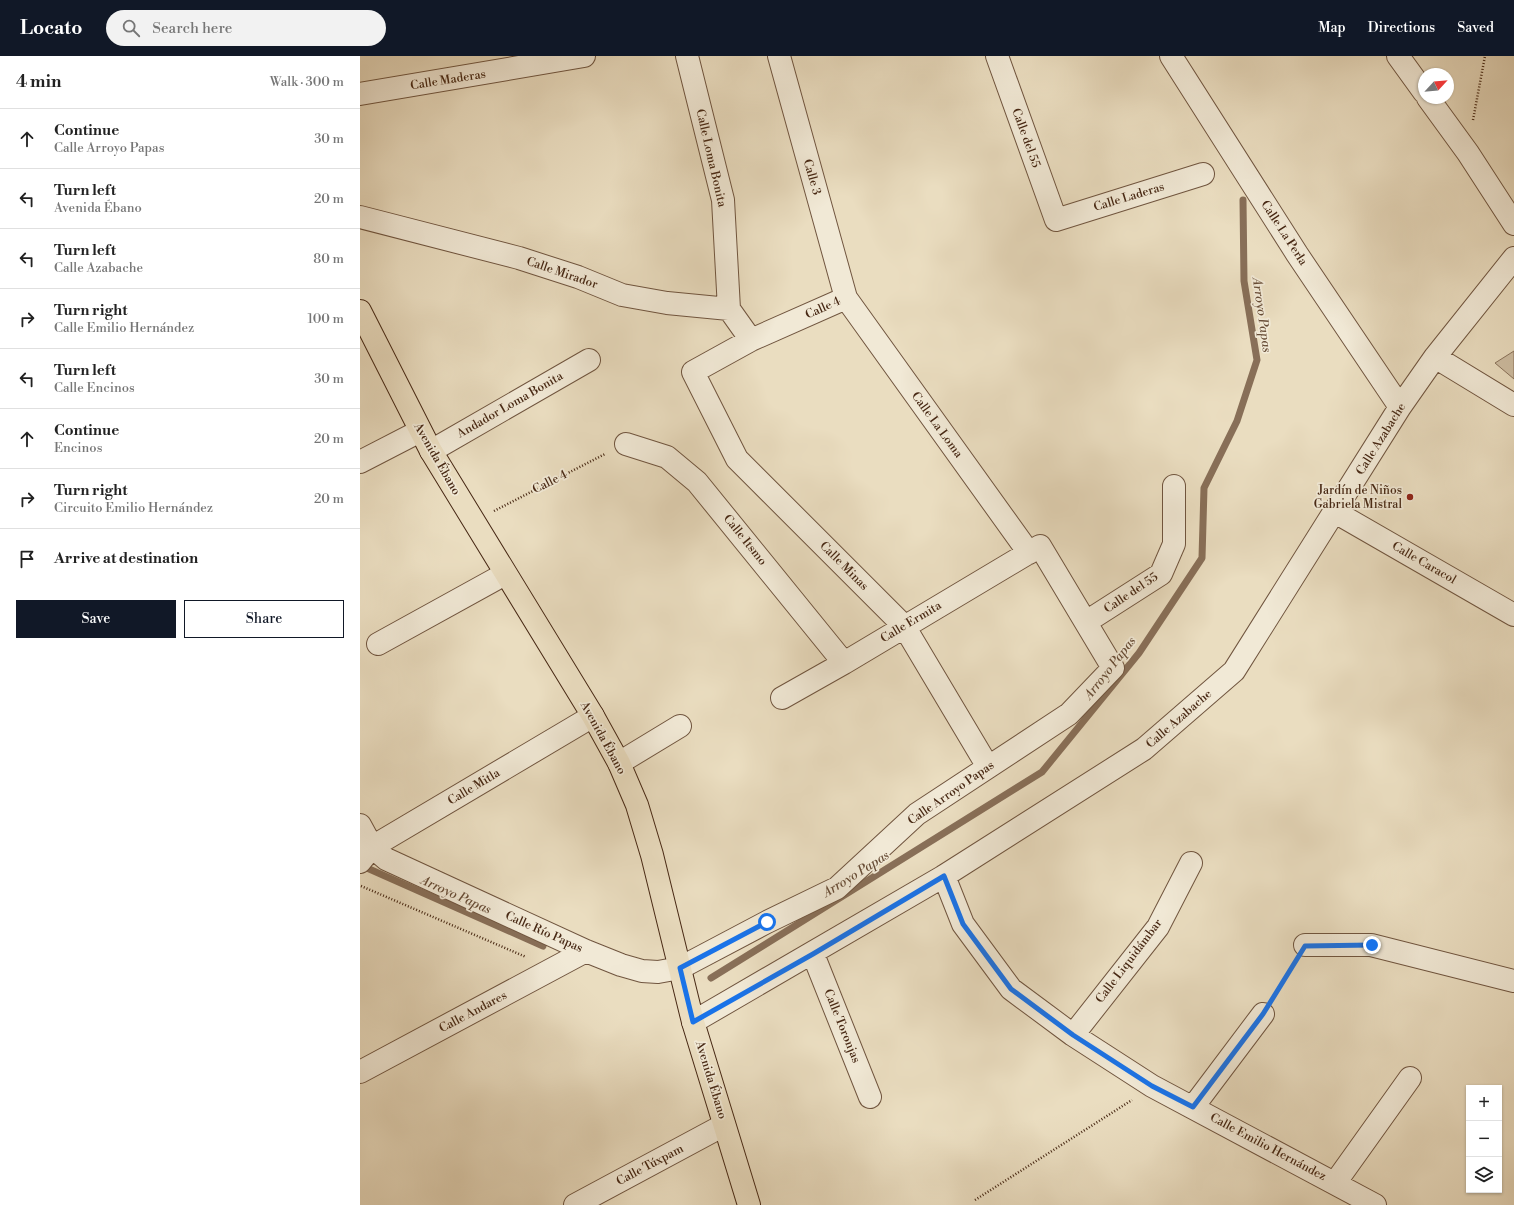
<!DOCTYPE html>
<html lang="en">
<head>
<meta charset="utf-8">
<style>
	:root { --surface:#fff; --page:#f2f2f2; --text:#222; --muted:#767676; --line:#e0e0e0; --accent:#111827 }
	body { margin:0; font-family:"Libre Bodoni",serif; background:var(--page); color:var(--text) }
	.controls { position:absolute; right:12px; bottom:12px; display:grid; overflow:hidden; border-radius:0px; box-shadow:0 1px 3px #0004 }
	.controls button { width:36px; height:36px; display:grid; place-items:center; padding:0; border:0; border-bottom:1px solid var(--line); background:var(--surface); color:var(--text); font:20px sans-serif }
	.compass { position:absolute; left:1058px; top:12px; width:36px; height:36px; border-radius:50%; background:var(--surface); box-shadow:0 1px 3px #0004; rotate:64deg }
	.stop { position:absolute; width:12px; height:12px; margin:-9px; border:3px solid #1a73e8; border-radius:50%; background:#fff }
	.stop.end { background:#1a73e8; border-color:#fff; box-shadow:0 1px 4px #0008 }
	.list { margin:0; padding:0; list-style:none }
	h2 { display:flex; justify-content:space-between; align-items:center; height:52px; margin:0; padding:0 16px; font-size:17px }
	h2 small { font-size:13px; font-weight:400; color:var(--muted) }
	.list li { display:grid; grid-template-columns:26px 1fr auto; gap:12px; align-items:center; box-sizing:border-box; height:60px; padding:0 16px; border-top:1px solid var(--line) }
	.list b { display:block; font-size:15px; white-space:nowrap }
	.list p { margin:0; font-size:13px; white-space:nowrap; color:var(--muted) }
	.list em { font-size:13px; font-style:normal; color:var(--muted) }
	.actions { display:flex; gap:8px; padding:12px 16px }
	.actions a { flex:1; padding:9px 0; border:1px solid var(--accent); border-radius:0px; text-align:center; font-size:14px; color:var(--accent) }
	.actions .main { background:var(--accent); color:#fff }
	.icon { flex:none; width:22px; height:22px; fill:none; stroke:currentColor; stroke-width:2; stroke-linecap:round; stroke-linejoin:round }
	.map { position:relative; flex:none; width:1154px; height:1149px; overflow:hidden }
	header { display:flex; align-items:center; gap:24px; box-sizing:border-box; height:56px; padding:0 20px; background:var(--accent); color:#fff }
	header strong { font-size:19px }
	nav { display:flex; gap:22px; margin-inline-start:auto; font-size:14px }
	.search { width:280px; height:36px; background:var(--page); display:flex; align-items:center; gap:10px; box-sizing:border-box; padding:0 14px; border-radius:22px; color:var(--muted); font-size:15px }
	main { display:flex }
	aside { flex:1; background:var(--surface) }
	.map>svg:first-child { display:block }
	.green { fill:#cebea3; stroke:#8a735c }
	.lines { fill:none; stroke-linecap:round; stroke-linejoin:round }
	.stream { stroke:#886f58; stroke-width:7 }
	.minor-casing { stroke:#70553f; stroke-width:24 }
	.major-casing { stroke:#472814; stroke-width:24 }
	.path { stroke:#472814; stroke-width:2.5; stroke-dasharray:1 2; stroke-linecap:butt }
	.minor { stroke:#f1e9d6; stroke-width:22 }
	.major { stroke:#eaddc0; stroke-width:22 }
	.route { stroke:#1a73e8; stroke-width:5 }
	.poi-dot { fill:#8f2418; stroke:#f1e9d6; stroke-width:1.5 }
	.labels { text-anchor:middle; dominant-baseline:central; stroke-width:3.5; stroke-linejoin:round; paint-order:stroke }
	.street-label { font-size:12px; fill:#472814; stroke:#f1e9d6 }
	.poi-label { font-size:12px; fill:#472814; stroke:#f1e9d6; text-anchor:end }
	.water-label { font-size:13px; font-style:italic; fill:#674c36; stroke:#f1e9d6 }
</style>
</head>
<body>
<header>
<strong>Locato</strong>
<div class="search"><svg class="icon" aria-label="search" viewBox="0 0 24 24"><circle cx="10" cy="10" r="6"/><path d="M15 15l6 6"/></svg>Search here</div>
<nav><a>Map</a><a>Directions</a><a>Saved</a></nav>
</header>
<main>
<aside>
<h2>4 min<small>Walk · 300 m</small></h2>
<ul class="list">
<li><svg class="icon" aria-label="ahead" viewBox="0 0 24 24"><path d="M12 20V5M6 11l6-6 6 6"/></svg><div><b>Continue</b><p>Calle Arroyo Papas</p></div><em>30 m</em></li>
<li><svg class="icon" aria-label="left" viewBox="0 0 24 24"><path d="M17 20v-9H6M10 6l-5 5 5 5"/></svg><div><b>Turn left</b><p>Avenida Ébano</p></div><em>20 m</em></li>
<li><svg class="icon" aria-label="left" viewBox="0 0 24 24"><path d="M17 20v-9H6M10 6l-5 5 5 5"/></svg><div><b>Turn left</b><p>Calle Azabache</p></div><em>80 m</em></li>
<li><svg class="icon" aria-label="right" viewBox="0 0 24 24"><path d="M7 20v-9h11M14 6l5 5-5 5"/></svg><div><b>Turn right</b><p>Calle Emilio Hernández</p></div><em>100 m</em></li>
<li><svg class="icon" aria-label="left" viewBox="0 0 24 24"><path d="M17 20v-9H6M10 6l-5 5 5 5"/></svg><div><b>Turn left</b><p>Calle Encinos</p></div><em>30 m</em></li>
<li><svg class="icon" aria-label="ahead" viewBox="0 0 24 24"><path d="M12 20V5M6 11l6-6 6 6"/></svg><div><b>Continue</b><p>Encinos</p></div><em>20 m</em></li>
<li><svg class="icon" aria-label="right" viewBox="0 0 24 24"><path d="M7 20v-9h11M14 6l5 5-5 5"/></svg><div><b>Turn right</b><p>Circuito Emilio Hernández</p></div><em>20 m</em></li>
<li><svg class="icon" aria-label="arrive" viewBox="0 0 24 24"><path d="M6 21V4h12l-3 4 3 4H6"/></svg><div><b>Arrive at destination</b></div></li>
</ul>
<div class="actions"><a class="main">Save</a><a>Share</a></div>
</aside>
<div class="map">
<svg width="1154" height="1149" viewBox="0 0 1154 1149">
	<rect width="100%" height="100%" fill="#eaddc0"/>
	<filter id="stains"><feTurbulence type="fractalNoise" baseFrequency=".005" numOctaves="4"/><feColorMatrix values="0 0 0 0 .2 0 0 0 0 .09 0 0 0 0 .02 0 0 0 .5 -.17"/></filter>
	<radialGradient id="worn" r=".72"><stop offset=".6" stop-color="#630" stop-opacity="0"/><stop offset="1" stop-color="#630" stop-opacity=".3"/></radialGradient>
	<path class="green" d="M1154 295V323L1135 307Z"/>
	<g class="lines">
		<path class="stream" d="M0 809 183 890
			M351 922 682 716 779 597 842 502 844 432 877 365 897 304 884 225 883 144"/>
		<g class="minor-casing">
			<path id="minor" d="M327 0 363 144 369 253
				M419 0 486 242 669 497
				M637 0 696 164 843 118
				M811 0 937 198 1040 351
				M1038 0 1064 36
				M0 38 224 0
				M1068 42 1108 97 1154 168
				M0 161 159 202 218 221 262 239 307 247 369 253 391 284
				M486 242 391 284 333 316 377 403 544 570 628 711
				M1075 301 1154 349
				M266 388 307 401 337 426 484 607
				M71 395 229 304
				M0 406 60 375
				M975 456 1154 559
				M726 566 801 518 814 488V430
				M18 588 145 518
				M259 707 320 670
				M0 769 12 791 26 803 226 895 261 909 282 915 298 916 320 912 407 866 477 832 557 758 709 658 753 612 680 490 484 607 422 642
				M0 806 12 791 233 660
				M584 820 603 868 651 933 713 979 792 1030 1015 1149
				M945 889H1011L1154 925
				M453 898 510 1041
				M333 966 584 820 784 693 874 615 1040 351 1075 301 1154 202
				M713 979 798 871 831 807
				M0 1016 226 895
				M833 1051 903 958
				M975 1127 1050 1022
				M215 1149 364 1069"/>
		</g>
		<g class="major-casing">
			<path id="major" d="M0 255 71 395 233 660 259 707 277 749 292 799 333 966 389 1149"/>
		</g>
		<path class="path" d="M1113 64 1125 0
			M134 455 245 398
			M1 830 166 901
			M915 939 933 909
			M615 1144 772 1044"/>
		<use href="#minor" class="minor"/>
		<use href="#major" class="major"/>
	</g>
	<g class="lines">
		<path class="route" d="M407 866 320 912 333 966 453 898 584 820 603 868 651 933 713 979 792 1030 833 1051 903 958 945 890 1012 889"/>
	</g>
	<circle class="poi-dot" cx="1050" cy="441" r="4"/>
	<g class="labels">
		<g class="street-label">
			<text transform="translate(88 24) rotate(-9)">Calle Maderas</text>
			<text transform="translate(666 82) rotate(70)">Calle del 55</text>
			<text transform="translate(351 102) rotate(77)">Calle Loma Bonita</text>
			<text transform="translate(452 121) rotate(74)">Calle 3</text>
			<text transform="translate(769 141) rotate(-17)">Calle Laderas</text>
			<text transform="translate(924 177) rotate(57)">Calle La Perla</text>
			<text transform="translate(202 217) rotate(19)">Calle Mirador</text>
			<text transform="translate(463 252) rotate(-24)">Calle 4</text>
			<text transform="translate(150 349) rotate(-30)">Andador Loma Bonita</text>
			<text transform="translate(577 369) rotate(54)">Calle La Loma</text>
			<text transform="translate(1021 383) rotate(-58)">Calle Azabache</text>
			<text transform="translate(77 403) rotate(60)">Avenida Ébano</text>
			<text transform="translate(190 426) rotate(-27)">Calle 4</text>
			<text transform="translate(385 484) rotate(51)">Calle Itsmo</text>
			<text transform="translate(1064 507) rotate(30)">Calle Caracol</text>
			<text transform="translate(484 510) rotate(45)">Calle Minas</text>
			<text transform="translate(771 537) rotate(-34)">Calle del 55</text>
			<text transform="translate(551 566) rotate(-31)">Calle Ermita</text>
			<text transform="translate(819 663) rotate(-41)">Calle Azabache</text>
			<text transform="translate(243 682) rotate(61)">Avenida Ébano</text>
			<text transform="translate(114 731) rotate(-31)">Calle Mitla</text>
			<text transform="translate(591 737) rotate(-35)">Calle Arroyo Papas</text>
			<text transform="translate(184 876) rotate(24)">Calle Río Papas</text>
			<text transform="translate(769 905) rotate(-53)">Calle Liquidámbar</text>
			<text transform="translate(113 956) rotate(-28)">Calle Andares</text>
			<text transform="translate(482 970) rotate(68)">Calle Toronjas</text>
			<text transform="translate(351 1024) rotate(73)">Avenida Ébano</text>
			<text transform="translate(908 1091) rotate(28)">Calle Emilio Hernández</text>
			<text transform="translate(290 1109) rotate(-28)">Calle Túxpam</text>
		</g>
		<g class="poi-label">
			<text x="1042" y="434">Jardín de Niños<tspan x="1042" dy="14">Gabriela Mistral</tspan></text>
		</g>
		<g class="water-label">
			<text transform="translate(902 259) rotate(82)">Arroyo Papas</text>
			<text transform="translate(750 612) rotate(-52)">Arroyo Papas</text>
			<text transform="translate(496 818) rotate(-32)">Arroyo Papas</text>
			<text transform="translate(96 839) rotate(24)">Arroyo Papas</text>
		</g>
	</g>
	<rect width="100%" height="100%" filter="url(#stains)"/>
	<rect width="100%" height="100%" fill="url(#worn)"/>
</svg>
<div class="controls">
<button>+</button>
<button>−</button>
<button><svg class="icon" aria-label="layers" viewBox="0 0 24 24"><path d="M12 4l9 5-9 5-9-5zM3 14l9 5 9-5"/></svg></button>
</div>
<svg class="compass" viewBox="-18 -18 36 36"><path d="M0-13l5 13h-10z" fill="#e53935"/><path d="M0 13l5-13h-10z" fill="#767676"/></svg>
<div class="stop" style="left:407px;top:866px"></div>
<div class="stop end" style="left:1012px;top:889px"></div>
</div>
</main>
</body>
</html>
